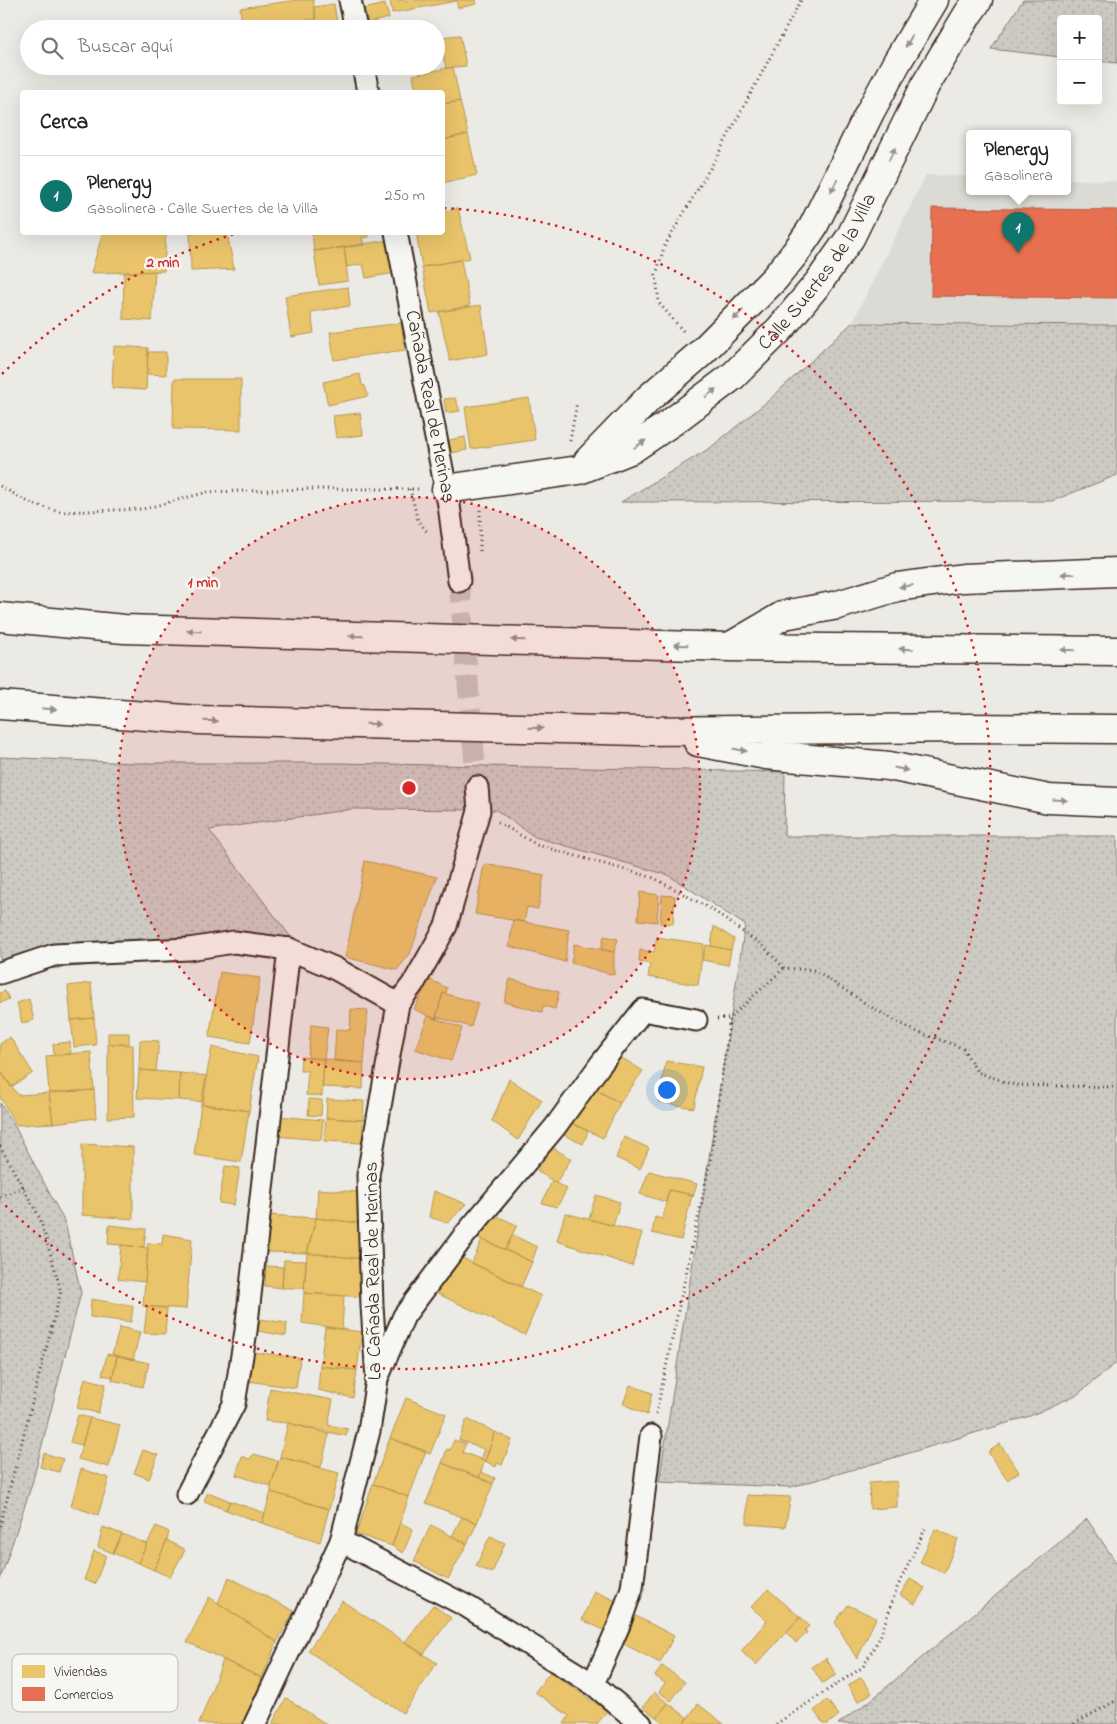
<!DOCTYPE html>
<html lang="es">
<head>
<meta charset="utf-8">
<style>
	:root { --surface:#fff; --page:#f6f6f6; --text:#222; --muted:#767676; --line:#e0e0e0; --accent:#0f766e }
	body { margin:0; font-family:"Indie Flower",sans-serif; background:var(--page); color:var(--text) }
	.controls { position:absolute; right:15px; top:15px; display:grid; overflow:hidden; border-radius:5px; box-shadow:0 5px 20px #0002 }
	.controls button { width:45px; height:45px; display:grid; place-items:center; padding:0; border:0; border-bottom:1px solid var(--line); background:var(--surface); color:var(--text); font:25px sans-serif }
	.you { position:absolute; left:666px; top:1089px; width:18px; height:18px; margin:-12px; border:4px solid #fff; border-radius:50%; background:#1a73e8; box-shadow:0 0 0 8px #1a73e833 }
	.badge { display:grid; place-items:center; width:32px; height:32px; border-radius:50%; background:var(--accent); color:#fff; font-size:16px; font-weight:700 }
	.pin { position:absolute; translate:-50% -41px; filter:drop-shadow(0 1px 2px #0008) }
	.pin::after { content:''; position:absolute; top:26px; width:18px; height:15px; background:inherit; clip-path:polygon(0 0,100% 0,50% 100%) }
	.popup { position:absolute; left:966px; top:130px; width:105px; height:65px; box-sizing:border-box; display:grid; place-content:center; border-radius:5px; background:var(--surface); filter:drop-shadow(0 1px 4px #0005); font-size:16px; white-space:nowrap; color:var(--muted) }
	.popup b { font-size:19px; color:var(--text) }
	.popup::after { content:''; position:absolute; left:50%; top:100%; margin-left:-10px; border:10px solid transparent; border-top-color:var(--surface) }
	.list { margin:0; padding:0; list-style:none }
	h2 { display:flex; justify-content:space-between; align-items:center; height:65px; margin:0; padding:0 20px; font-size:21px }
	h2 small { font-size:16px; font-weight:400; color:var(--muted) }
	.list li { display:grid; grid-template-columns:32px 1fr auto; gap:15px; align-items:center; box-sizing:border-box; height:80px; padding:0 20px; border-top:1px solid var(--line) }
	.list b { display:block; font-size:19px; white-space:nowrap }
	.list p { margin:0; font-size:16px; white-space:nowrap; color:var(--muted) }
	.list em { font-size:16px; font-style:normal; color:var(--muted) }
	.icon { flex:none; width:28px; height:28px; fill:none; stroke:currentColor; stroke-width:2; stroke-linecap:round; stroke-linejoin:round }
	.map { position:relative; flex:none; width:1117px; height:1724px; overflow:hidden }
	.search { position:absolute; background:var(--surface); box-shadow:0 5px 20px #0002; left:20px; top:20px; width:425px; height:55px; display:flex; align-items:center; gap:12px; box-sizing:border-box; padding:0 18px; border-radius:28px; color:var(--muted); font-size:19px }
	.panel { position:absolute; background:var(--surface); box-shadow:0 5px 20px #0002; left:20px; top:90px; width:425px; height:145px; border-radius:5px }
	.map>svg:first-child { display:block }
	.built { fill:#dcdad4 }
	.grass { fill:url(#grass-dots); stroke:#847a71 }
	.homes { fill:#e9c46a; stroke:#b59653 }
	.shops { fill:#e76f51; stroke:#b35a42 }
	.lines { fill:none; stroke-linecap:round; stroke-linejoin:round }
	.minor-tunnel { stroke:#c8c4bd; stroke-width:21; stroke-dasharray:21 11; stroke-linecap:butt }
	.minor-casing { stroke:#3b2a1e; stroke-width:25 }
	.secondary-casing { stroke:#3b2a1e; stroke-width:31 }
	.motorway-casing { stroke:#3b2a1e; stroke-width:31 }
	.path { stroke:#3b2a1e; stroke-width:3; stroke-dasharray:1 4; stroke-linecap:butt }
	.minor { stroke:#f6f6f2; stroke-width:21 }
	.secondary { stroke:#f6f6f2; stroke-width:28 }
	.motorway { stroke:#f6f6f2; stroke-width:28 }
	.oneway { fill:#989088 }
	.ring { fill:none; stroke:#d62828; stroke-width:2.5; stroke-dasharray:2.5 5 }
	.labels { text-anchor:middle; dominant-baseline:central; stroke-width:5; stroke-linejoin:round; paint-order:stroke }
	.street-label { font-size:20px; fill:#3b2a1e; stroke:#f6f6f2 }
	.key { fill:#f6f6f2; stroke:#beb9b2; stroke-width:1 }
	.key-label { font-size:14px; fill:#3b2a1e }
	.centre { fill:#d62828; stroke:#f6f6f2; stroke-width:2.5 }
	.ring-label { font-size:15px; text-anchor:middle; font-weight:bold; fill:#d62828; stroke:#f6f6f2; stroke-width:5; stroke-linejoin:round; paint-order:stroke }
</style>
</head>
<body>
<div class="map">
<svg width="1117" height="1724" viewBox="0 0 1117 1724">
	<defs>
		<pattern id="grass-dots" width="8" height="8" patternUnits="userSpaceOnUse" patternTransform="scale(1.25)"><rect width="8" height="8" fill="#cdcac4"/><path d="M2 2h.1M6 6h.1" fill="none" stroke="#b1aea8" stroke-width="1.8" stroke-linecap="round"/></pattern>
	</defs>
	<rect width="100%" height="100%" fill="#ebeae5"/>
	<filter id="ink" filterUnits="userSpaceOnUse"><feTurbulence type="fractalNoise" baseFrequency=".02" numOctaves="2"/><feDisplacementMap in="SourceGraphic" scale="10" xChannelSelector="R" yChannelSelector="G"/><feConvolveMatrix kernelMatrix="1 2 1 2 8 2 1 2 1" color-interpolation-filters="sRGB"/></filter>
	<g filter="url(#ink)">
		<path class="built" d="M926 175 969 176V192H1067V179L1117 181V325L852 323Z"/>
		<path class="grass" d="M1023 0H1117V63L1098 61V19H1061V57L991 49Z
			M852 323 1117 325V475L1052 501 621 502 710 448 768 401Z
			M0 757 134 763H337L785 772 784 836H1117V1362L1078 1394 1030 1416 883 1461 791 1487 659 1482 745 925 668 875 535 837 496 810 353 809 209 830 290 936 220 954 35 970 0 984Z
			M0 1103 15 1127 65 1223 81 1293 32 1484 0 1580Z
			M1087 1519 1117 1564V1724H838L870 1701Z"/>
		<path class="homes" d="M298 0H313L316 19 307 20 309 29H243L240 8Z
			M390 0H456V1L392 13Z
			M456 0H476L477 4 458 8Z
			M334 4 338 29H317L314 7Z
			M385 4 389 18 368 23 364 9Z
			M460 35 466 66 446 68 439 37Z
			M453 67 460 101 442 104V92H416L413 75Z
			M460 101 468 134 442 140V104Z
			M468 134 477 175 442 183V140Z
			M458 208 470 258 422 267 416 232H442V212Z
			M103 232H166L164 271 91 273Z
			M190 232H227L234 269 191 271Z
			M312 232H369V237L362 238 364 245 314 251Z
			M389 240 395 273 366 278 363 264 347 267 344 247Z
			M344 247 348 281 319 285 314 251Z
			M461 260 470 306 431 313 422 267Z
			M155 271 152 321 123 319 124 273Z
			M348 287 350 306 311 312 314 333 291 337 285 296Z
			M481 305 488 354 450 361 439 312Z
			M401 323 405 350 334 360 330 332Z
			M114 346 148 348 146 390 112 388Z
			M148 352H166V375L147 374Z
			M360 374 362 385 365 386 368 396 328 405 323 382Z
			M174 379H241V430L173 429Z
			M455 398 460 411 446 413 444 399Z
			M529 398 535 440 471 449 465 407Z
			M360 413 363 435 336 438 333 416Z
			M465 437 467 450 451 453 449 440Z
			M365 861 437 877 410 954 397 970 345 957Z
			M484 864 544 875 538 909 527 907 524 922 475 914Z
			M640 892 659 895 657 922 638 920Z
			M662 895 675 896 673 924 660 923Z
			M513 920 569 930 565 962 509 946Z
			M714 926 734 939 731 950 711 946Z
			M604 936 618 939 614 952 601 949Z
			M657 937 704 944 698 985 648 977 650 964 639 962 640 950 654 952Z
			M574 944 614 952V975L571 963Z
			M706 945 731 950 728 965 702 960Z
			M220 972 260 978 250 1043 209 1037Z
			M429 979 447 988 446 994 443 993 436 1017 437 1020 414 1009Z
			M510 979 559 992 555 1009 543 1006 542 1012 504 1002Z
			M91 983 94 1018 71 1020 68 986Z
			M5 991 9 999 0 1003V993Z
			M443 993 478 1003 471 1027 436 1017Z
			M29 999 34 1020 22 1023 17 1003Z
			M351 1009 368 1010 364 1063 334 1061 336 1029 350 1030Z
			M428 1016 462 1028 451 1061 415 1049Z
			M94 1018 96 1045 74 1047 71 1020Z
			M311 1025 328 1027 324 1059 308 1058Z
			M108 1033H129V1044H108Z
			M10 1037 33 1073 11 1087 0 1070V1044Z
			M140 1040 159 1041 156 1071 139 1070Z
			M70 1042 71 1054 54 1055 53 1044Z
			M108 1044 133 1045 134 1117 108 1118Z
			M212 1047 258 1057 249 1111 201 1104Z
			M91 1052 94 1090 49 1093 46 1056Z
			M616 1054 643 1071 620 1103 591 1087Z
			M301 1057 324 1059 322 1096 306 1095 308 1071H300Z
			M324 1059 364 1063 363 1089 322 1087Z
			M666 1061 702 1067 694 1108 658 1102Z
			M0 1070 18 1095 49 1093 53 1123 16 1125 0 1097Z
			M139 1070 180 1073 179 1100 137 1098Z
			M180 1073 207 1076 203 1102 179 1100Z
			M509 1079 542 1100 518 1140 492 1121Z
			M591 1087 620 1103 603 1138 569 1122Z
			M94 1090 96 1118 53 1123 49 1093Z
			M309 1099 322 1100 321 1116 308 1115Z
			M327 1099 364 1101 363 1120 326 1118Z
			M201 1104 249 1111 241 1162 194 1155Z
			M277 1116 323 1120 321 1140 276 1136Z
			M326 1118 363 1120 362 1143 324 1141Z
			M569 1122 588 1131 583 1144 560 1133Z
			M624 1137 649 1148 640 1169 616 1158Z
			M82 1144 133 1147V1219L82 1215Z
			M552 1147 571 1159 556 1183 537 1171Z
			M225 1166 240 1168 234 1205 219 1203Z
			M649 1171 697 1184 693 1197 692 1195 669 1190 666 1202 640 1194Z
			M552 1181 567 1189 557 1207 542 1203Z
			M318 1189 359 1192 360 1223 316 1218Z
			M669 1190 692 1195 681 1240 652 1233 655 1217 662 1219Z
			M434 1191 466 1204 448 1223 429 1217Z
			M596 1195 620 1202 613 1226 589 1219Z
			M565 1213 642 1233 632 1266 557 1241Z
			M492 1214 517 1225 505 1250 473 1235Z
			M268 1215 316 1218 307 1253 266 1252Z
			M316 1218 360 1223 364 1259 307 1253Z
			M109 1225 146 1229 144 1247 108 1244Z
			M163 1234 192 1239 186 1309 143 1306 148 1243 162 1244Z
			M513 1235 537 1247 532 1262 505 1250Z
			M482 1239 532 1262 521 1287 472 1263Z
			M121 1245 148 1248 145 1282 118 1279Z
			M307 1253 364 1259 363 1297 304 1293Z
			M456 1255 541 1296 525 1335 432 1291Z
			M284 1260 306 1261 304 1288H282Z
			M266 1266 283 1267 282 1288 265 1286Z
			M304 1293 344 1296 342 1329 302 1323Z
			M91 1299 133 1306 131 1322 90 1317Z
			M147 1307 167 1308 165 1334 144 1333Z
			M260 1319 287 1323 286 1336 258 1331Z
			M120 1327 140 1332 133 1360 112 1354Z
			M325 1327 362 1332 357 1370 320 1366Z
			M252 1352 300 1358 296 1388 248 1381Z
			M107 1354 117 1356 113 1377 102 1375Z
			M117 1356 149 1363 143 1387 112 1380Z
			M320 1366 357 1370 353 1398 318 1390Z
			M85 1378 106 1384 98 1413 77 1408Z
			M630 1385 652 1393 647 1415 623 1404Z
			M270 1388 333 1400 328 1425 348 1429 346 1436 288 1423 265 1421Z
			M406 1398 446 1414 430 1454 390 1438Z
			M78 1415 90 1418 82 1445 70 1442Z
			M90 1418 120 1425 109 1467 78 1459Z
			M467 1419 495 1432 485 1461 480 1459 484 1449 459 1440Z
			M288 1423 329 1434 321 1467 280 1457Z
			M495 1432 512 1440 502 1465 497 1463 496 1467 485 1461Z
			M390 1438 426 1451 409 1497 373 1484Z
			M454 1440 466 1444 462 1452 485 1461 479 1477 442 1463 447 1449 450 1450Z
			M1000 1444 1019 1472 1007 1480 988 1452Z
			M143 1450 158 1455 149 1479 134 1473Z
			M44 1453 63 1459 59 1472 40 1467Z
			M254 1454 278 1461 271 1486 236 1475 242 1456 249 1459Z
			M280 1457 339 1473 329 1509 271 1492V1486Z
			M442 1463 493 1484 477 1523 426 1503Z
			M81 1469 109 1478 98 1515 71 1506Z
			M481 1472 495 1478 493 1484 479 1477Z
			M897 1481V1507L870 1509 869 1483Z
			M373 1484 409 1497 392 1546 356 1534Z
			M208 1492 230 1501 226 1510 204 1501Z
			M271 1492 329 1509 320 1542 262 1523Z
			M747 1495 791 1497 785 1527 747 1524Z
			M230 1501 265 1513 262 1523 226 1510Z
			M462 1517 477 1523 467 1544 452 1536Z
			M400 1523 413 1529 403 1553 392 1546Z
			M431 1525 467 1544 448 1579 414 1561Z
			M156 1526 169 1532 167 1540 154 1570 138 1563Z
			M103 1527 122 1534 113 1553 98 1547Z
			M935 1529 958 1539 944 1573 920 1563Z
			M122 1534 147 1544 138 1563 113 1553Z
			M490 1536 505 1543 492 1573 476 1566Z
			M167 1540 185 1550 170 1577 154 1570Z
			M94 1551 106 1555 95 1584 84 1580Z
			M229 1577 294 1611 277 1642 218 1603Z
			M910 1579 925 1588 915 1604 900 1595Z
			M768 1589 800 1617 756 1665 741 1651 767 1621 751 1607Z
			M594 1591 616 1601 604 1630 582 1620Z
			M209 1597 277 1642 262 1678 187 1642Z
			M342 1601 437 1663 403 1713 308 1651Z
			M433 1605 451 1618 423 1655 405 1642Z
			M848 1605 876 1618 857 1659 835 1622Z
			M634 1615 674 1636 660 1663 620 1642Z
			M801 1617 809 1626 805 1630 807 1633 796 1643 786 1632Z
			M826 1658 836 1675 822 1683 812 1667Z
			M223 1660 262 1678 244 1724H199Z
			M662 1666 685 1682 671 1701 659 1692 665 1683 655 1676Z
			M550 1672 607 1711 597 1724H564L569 1716 535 1692Z
			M861 1677 872 1693 858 1702 848 1686Z
			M654 1692 668 1703 657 1718 643 1707Z
			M286 1698 326 1724H272Z
			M827 1700 839 1715 828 1724H824L814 1711Z
			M668 1703 688 1718 683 1724H665L657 1718Z
			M698 1704 724 1724H683Z"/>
		<path class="shops" d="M932 208 1117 210V298L931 296Z"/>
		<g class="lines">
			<path class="minor-tunnel" d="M459 581 477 787"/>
			<g class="minor-casing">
				<g id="minor">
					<path d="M350 0 356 29"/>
					<path d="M363 66 368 92"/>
					<path id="s1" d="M396 232 449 505 459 581"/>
					<path d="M0 973 54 955 189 949 234 942 289 949"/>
					<path d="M379 1374 404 1316 464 1236 555 1127 600 1065 643 1010 696 1020"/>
					<path d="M187 1494 234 1404 246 1331 289 949 334 968 398 1004"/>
					<path d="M341 1541 468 1607 593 1684 641 1724"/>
					<path d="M593 1684 619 1625 632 1588 651 1436"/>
					<path d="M255 1724 341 1541 369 1431 377 1379 372 1306 368 1175 398 1004 415 981 446 926 479 811 477 787"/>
				</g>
			</g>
			<g class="secondary-casing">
				<g id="secondary">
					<path d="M588 461 649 398 701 353 775 278 796 252 813 227 870 112 897 62 934 0"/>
					<path id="s2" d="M446 489 579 470 632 449 672 422 733 376 780 329 819 282 850 238 926 84 968 14 978 0"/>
				</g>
			</g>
			<g class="motorway-casing">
				<path id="motorway" d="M0 617 124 629 730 647 1117 651
					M731 646 784 615 838 605 897 587 963 578 1117 572
					M0 705 199 720 640 731 968 728 1117 729
					M698 742 766 755 889 766 1049 799 1117 802"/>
			</g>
			<path class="path" d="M683 331 659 303 656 275 664 247 715 160 801 0
				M570 441 577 402
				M0 486 32 504 62 512 143 509 208 492 309 489H421
				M410 489 418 521 429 534
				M480 510V551
				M498 822 537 845 654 878 711 909 764 947 784 968 814 970 876 1010 915 1031 963 1048 977 1072 1014 1085 1117 1087
				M717 1019 730 1018 784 968
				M0 1146 40 1218 61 1291 0 1526
				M0 1197 24 1187
				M656 1414 710 1162 730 1018
				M776 1724 863 1667 880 1637 897 1588 925 1529
				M1074 1724 1117 1700"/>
			<use href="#minor" class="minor"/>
			<use href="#secondary" class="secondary"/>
			<use href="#motorway" class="motorway"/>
		</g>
		<defs><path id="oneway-solid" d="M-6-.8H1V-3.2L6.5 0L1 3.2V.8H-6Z" transform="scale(1.25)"/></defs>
		<g class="oneway">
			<use href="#oneway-solid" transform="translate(909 41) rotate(120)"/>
			<use href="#oneway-solid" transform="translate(892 154) rotate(-64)"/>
			<use href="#oneway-solid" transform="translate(834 186) rotate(116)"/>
			<use href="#oneway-solid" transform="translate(738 315) rotate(134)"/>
			<use href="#oneway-solid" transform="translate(711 393) rotate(-37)"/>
			<use href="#oneway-solid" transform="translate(640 444) rotate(-34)"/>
			<use href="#oneway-solid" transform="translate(1068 574) rotate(179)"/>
			<use href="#oneway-solid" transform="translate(906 586) rotate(172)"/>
			<use href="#oneway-solid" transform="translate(194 631) rotate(-178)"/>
			<use href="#oneway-solid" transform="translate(356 636) rotate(-178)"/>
			<use href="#oneway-solid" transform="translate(518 640) rotate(-178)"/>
			<use href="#oneway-solid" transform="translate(681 645) rotate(-178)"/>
			<use href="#oneway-solid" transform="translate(906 649) rotate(-179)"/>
			<use href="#oneway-solid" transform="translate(1068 650) rotate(-179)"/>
			<use href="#oneway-solid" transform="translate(49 709) rotate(4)"/>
			<use href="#oneway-solid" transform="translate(211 721) rotate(1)"/>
			<use href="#oneway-solid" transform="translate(373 724) rotate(1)"/>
			<use href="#oneway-solid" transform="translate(536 728) rotate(1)"/>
			<use href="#oneway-solid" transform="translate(740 750) rotate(11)"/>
			<use href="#oneway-solid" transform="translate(901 769) rotate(12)"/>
			<use href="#oneway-solid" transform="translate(1060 800) rotate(3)"/>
		</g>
	</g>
	<circle cx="409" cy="788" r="291" fill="#d62828" fill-opacity=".12"/>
	<g class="ring">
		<circle cx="409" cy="788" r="291"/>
		<path d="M2 374A581 581 0 0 1 234 234M444 208A581 581 0 1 1 2 1202"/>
	</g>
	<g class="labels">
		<g class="street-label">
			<text stroke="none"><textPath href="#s2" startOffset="451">Calle Suertes de la Villa</textPath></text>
			<text stroke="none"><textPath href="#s1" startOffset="178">Cañada Real de Merinas</textPath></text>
			<text transform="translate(374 1271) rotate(-91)">La Cañada Real de Merinas</text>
		</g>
	</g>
	<rect x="12" y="1654" width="166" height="58" rx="8" class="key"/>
	<rect x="22" y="1665" width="23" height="13" fill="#e9c46a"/>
	<rect x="22" y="1687" width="23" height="14" fill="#e76f51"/>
	<g class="key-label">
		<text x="54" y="1676">Viviendas</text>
		<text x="54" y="1699">Comercios</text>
	</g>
	<circle cx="409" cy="788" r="8" class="centre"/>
	<g class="ring-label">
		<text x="163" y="267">2 min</text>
		<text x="203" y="587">1 min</text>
	</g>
</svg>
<div class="controls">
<button>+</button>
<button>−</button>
</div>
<div class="you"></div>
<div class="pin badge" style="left:1018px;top:253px">1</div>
<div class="popup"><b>Plenergy</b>Gasolinera</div>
<div class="search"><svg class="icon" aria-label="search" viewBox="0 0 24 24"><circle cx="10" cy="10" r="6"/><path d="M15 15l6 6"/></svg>Buscar aquí</div>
<section class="panel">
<h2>Cerca<small></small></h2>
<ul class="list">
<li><span class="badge">1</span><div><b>Plenergy</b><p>Gasolinera · Calle Suertes de la Villa</p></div><em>250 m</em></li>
</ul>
</section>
</div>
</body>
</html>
